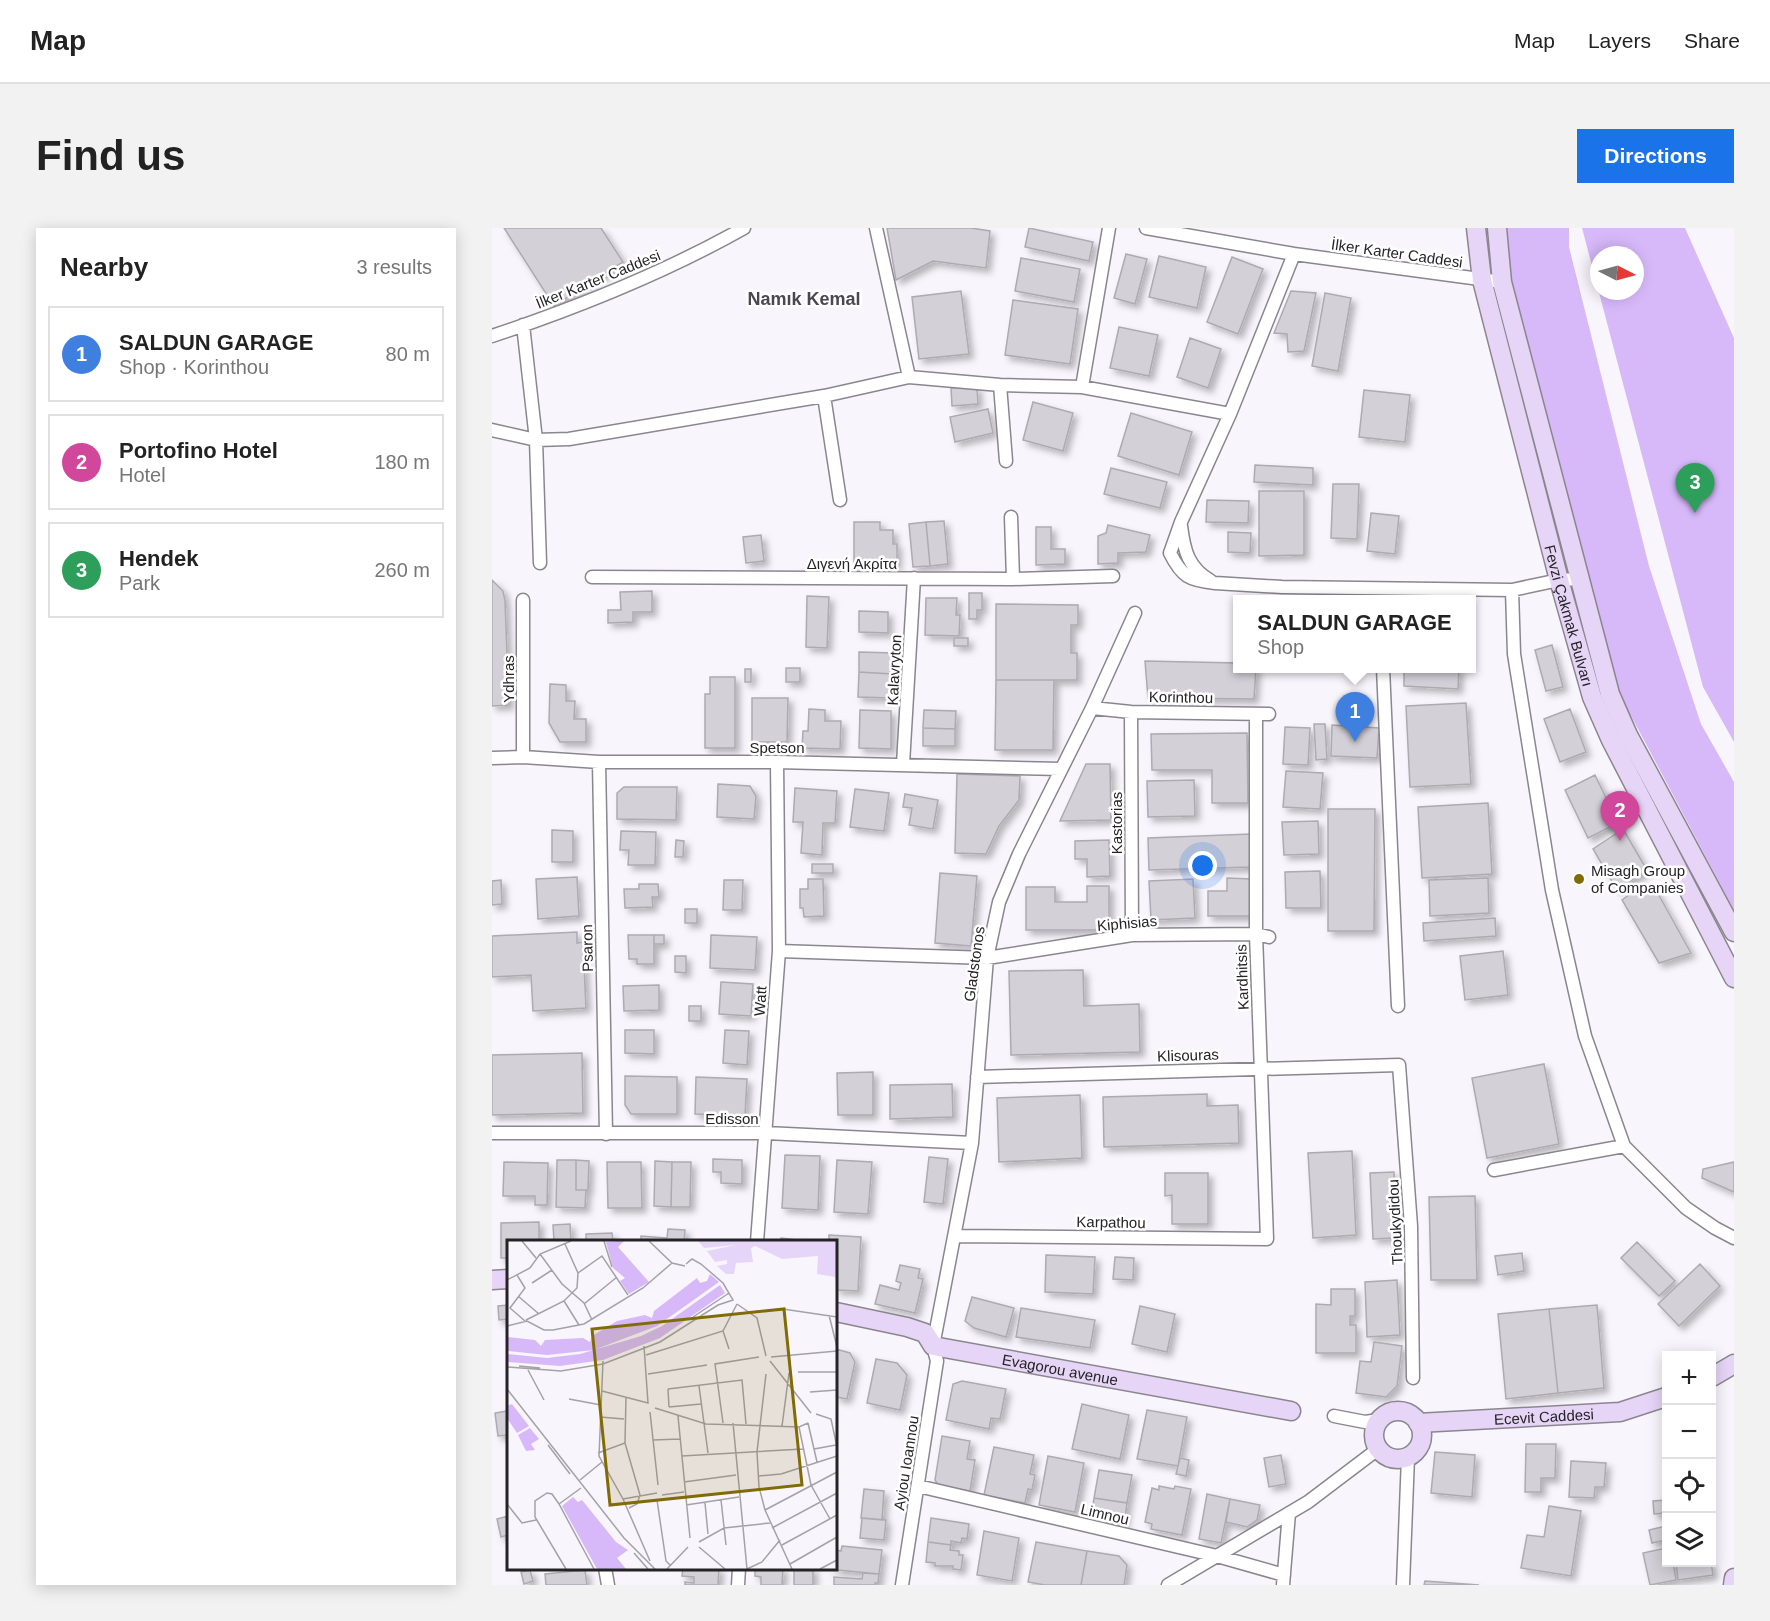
<!DOCTYPE html>
<html lang="en">
<head>
<meta charset="utf-8">
<style>
	:root { --surface:#fff; --page:#f2f2f2; --text:#222; --muted:#767676; --line:#e0e0e0; --accent:#1a73e8 }
	body { margin:0; font-family:Arial,sans-serif; background:var(--page); color:var(--text) }
	.controls { position:absolute; right:18px; bottom:18px; display:grid; overflow:hidden; border-radius:0px; box-shadow:0 3px 15px #0003 }
	.controls button { width:54px; height:54px; display:grid; place-items:center; padding:0; border:0; border-bottom:2px solid var(--line); background:var(--surface); color:var(--text); font:30px sans-serif }
	.compass { position:absolute; left:1098px; top:18px; width:54px; height:54px; border-radius:50%; background:var(--surface); box-shadow:0 3px 15px #0003; rotate:96deg }
	.you { position:absolute; left:711px; top:638px; width:21px; height:21px; margin:-15px; border:4px solid #fff; border-radius:50%; background:#1a73e8; box-shadow:0 0 0 9px #1a73e833 }
	.badge { display:grid; place-items:center; width:39px; height:39px; border-radius:50%; background:var(--accent); color:#fff; font-size:20px; font-weight:700 }
	.pin { position:absolute; translate:-50% -50px; filter:drop-shadow(0 2px 3px #0008) }
	.pin::after { content:''; position:absolute; top:32px; width:21px; height:18px; background:inherit; clip-path:polygon(0 0,100% 0,50% 100%) }
	.popup { position:absolute; left:741px; top:367px; width:243px; height:78px; box-sizing:border-box; display:grid; place-content:center; border-radius:0px; background:var(--surface); filter:drop-shadow(0 2px 4px #0005); font-size:20px; white-space:nowrap; color:var(--muted) }
	.popup b { font-size:22px; color:var(--text) }
	.popup::after { content:''; position:absolute; left:50%; top:100%; margin-left:-12px; border:12px solid transparent; border-top-color:var(--surface) }
	.list { margin:0; padding:0; list-style:none }
	h2 { display:flex; justify-content:space-between; align-items:center; height:78px; margin:0; padding:0 24px; font-size:26px }
	h2 small { font-size:20px; font-weight:400; color:var(--muted) }
	.list li { display:grid; grid-template-columns:39px 1fr auto; gap:18px; align-items:center; box-sizing:border-box; height:96px; margin:0 12px 12px; padding:0 12px; border:2px solid var(--line); border-radius:0px }
	.list b { display:block; font-size:22px; white-space:nowrap }
	.list p { margin:0; font-size:20px; white-space:nowrap; color:var(--muted) }
	.list em { font-size:20px; font-style:normal; color:var(--muted) }
	.icon { flex:none; width:33px; height:33px; fill:none; stroke:currentColor; stroke-width:2; stroke-linecap:round; stroke-linejoin:round }
	.map { position:relative; flex:none; width:1242px; height:1357px; overflow:hidden; border-radius:0px }
	header { display:flex; align-items:center; gap:36px; box-sizing:border-box; height:84px; padding:0 30px; background:var(--surface); border-bottom:2px solid var(--line) }
	header strong { font-size:28px }
	nav { display:flex; gap:33px; margin-inline-start:auto; font-size:21px }
	.intro { display:flex; align-items:center; justify-content:space-between; box-sizing:border-box; height:144px; padding:0 36px }
	h1 { margin:0; font-size:42px }
	.button { padding:15px 27px; border-radius:0px; background:var(--accent); color:#fff; font-size:21px; font-weight:700 }
	main { display:flex; gap:36px; padding:0 36px }
	aside { flex:1; background:var(--surface); border-radius:0px; box-shadow:0 3px 15px #0003 }
	.map>svg:first-child { display:block }
	.green { fill:#d7b9fa; fill-rule:evenodd }
	.building { fill:#d3d0d8; stroke:#adaab2; stroke-width:1.5; filter:url(#shadow) }
	.lines { fill:none; stroke-linecap:round; stroke-linejoin:round }
	.street-casing { stroke:#8a868e; stroke-width:15 }
	.secondary-casing { stroke:#8a868e; stroke-width:21 }
	.street { stroke:#fff; stroke-width:12 }
	.secondary { stroke:#e6d5f6; stroke-width:18 }
	.poi-dot { fill:#806b05; stroke:#fff; stroke-width:2 }
	.labels { text-anchor:middle; dominant-baseline:central; stroke-width:5; stroke-linejoin:round; paint-order:stroke }
	.street-label { font-size:15px; fill:#252326; stroke:#fff }
	.poi-label { font-size:15px; fill:#252326; stroke:#fff; text-anchor:start }
	.quarter-label { font-size:18px; font-weight:bold; fill:#4a474e; stroke:#fff }
	.inset-road { fill:none; stroke:#a4a1a7; stroke-width:1.5 }
	.view { fill:#806b05; fill-opacity:0.15; stroke:#806b05; stroke-width:3 }
	.inset-edge { fill:none; stroke:#252326; stroke-width:3 }
</style>
</head>
<body>
<header>
<strong>Map</strong>
<nav><a>Map</a><a>Layers</a><a>Share</a></nav>
</header>
<div class="intro"><h1>Find us</h1><a class="button">Directions</a></div>
<main>
<aside>
<h2>Nearby<small>3 results</small></h2>
<ul class="list">
<li><span class="badge" style="background:#3f7fe0">1</span><div><b>SALDUN GARAGE</b><p>Shop · Korinthou</p></div><em>80 m</em></li>
<li><span class="badge" style="background:#d1479c">2</span><div><b>Portofino Hotel</b><p>Hotel</p></div><em>180 m</em></li>
<li><span class="badge" style="background:#2e9e5b">3</span><div><b>Hendek</b><p>Park</p></div><em>260 m</em></li>
</ul>
</aside>
<div class="map">
<svg width="1242" height="1357" viewBox="0 0 1242 1357">
	<defs>
		<filter id="shadow"><feDropShadow dx="4.5" dy="4.5" stdDeviation="3" flood-color="#0004"/></filter>
	</defs>
	<rect width="100%" height="100%" fill="#f9f5fd"/>
	<path class="green" d="M1015 0H1077V19L1157 338 1209 496 1242 554V682L1128 467 1093 341 1019 54Z
		M1090 0H1193L1242 110V514L1211 459ZM1107 27H1143V63H1107Z"/>
	<path class="building" d="M12 0H109L131 34 62 78Z
		M395 0H479L498 3 494 40 441 33 404 52Z
		M537 0 601 14 597 33 533 19Z
		M634 26 655 31 643 76 622 70Z
		M667 28 714 39 705 80 657 69Z
		M740 29 771 41 746 106 715 94Z
		M529 30 588 41 582 74 523 63Z
		M469 63 477 126 427 131 420 69Z
		M799 63 824 65 812 123 796 124 795 106 782 105Z
		M833 65 859 70 846 143 820 138Z
		M521 72 586 81 578 136 513 127Z
		M627 99 666 107 657 148 618 140Z
		M698 110 729 121 716 160 685 149Z
		M485 159 486 176 460 178 459 160Z
		M872 162 918 167 913 214 867 209Z
		M541 174 581 185 571 223 531 212Z
		M496 181 501 205 463 214 458 189Z
		M639 185 700 204 687 247 626 228Z
		M763 237 821 240V257L762 254Z
		M619 240 675 254 668 280 612 266Z
		M841 256H867L865 311 839 310Z
		M767 263H812V327L767 328Z
		M715 272 757 273 756 295 714 294Z
		M879 285 907 288 903 326 875 323Z
		M452 293 456 336 438 338 434 294Z
		M362 294H388V302H401V316H405V337H362Z
		M434 294 438 338 421 339 417 296Z
		M616 297 658 307 654 324 626 325V335L606 336V308L614 305Z
		M544 299H559V321H573V336L544 337Z
		M736 304 759 305 758 325 736 324Z
		M269 307 272 333 254 335 251 309Z
		M0 352 11 363 13 373 17 477 0 478Z
		M160 363V384H141V394L116 395V382H129L128 364Z
		M477 365H490V382H485V391H477Z
		M315 368 337 369 335 420 314 419Z
		M434 370H465L464 387H468L467 408 433 407Z
		M504 376 586 377V397H579V425H585V452H504Z
		M367 383 396 384V405L367 404Z
		M462 410H476V418H462Z
		M1060 417 1071 459 1054 463 1043 422Z
		M367 424 402 425 400 446 367 444Z
		M653 433 746 435V440H764L762 471 656 470Z
		M294 440H308V454H294Z
		M912 440H967L966 461 912 458Z
		M253 441H259V454H253Z
		M367 444 400 446 399 470 366 469Z
		M218 449H243V520H213V466H218Z
		M504 452H562L561 522H503Z
		M58 456 74 457V473H83L82 491H94V514H68L57 495Z
		M260 470H296L295 514H260Z
		M974 475 979 556 918 559 914 478Z
		M317 481 333 482V493H349L348 521 310 520 311 503H316Z
		M1078 481 1094 524 1068 534 1052 491Z
		M368 482 399 483V521L367 520Z
		M432 482 464 483 463 501 431 500Z
		M822 496H833L835 531 824 532Z
		M840 497 887 500 885 530 839 528Z
		M793 499 818 500 816 537 791 536Z
		M431 500 463 501V518H431Z
		M755 505 756 575H720V542H660L659 506Z
		M594 536H618L619 592 568 593Z
		M794 543 831 545 828 581 791 579Z
		M465 546 528 548 527 572 507 598 494 626 463 625Z
		M1103 547 1126 595 1096 610 1073 562Z
		M702 552 703 588 656 589 655 553Z
		M226 556 258 558 264 568 262 591 225 589Z
		M132 559H185L184 592 125 591V565Z
		M303 560 345 563 343 595H331L330 627 309 625 311 594H301Z
		M363 561 397 565 392 603 358 599Z
		M413 566 446 572 441 601 417 597 420 580 411 579Z
		M996 575 1000 646 930 650 926 579Z
		M836 581H883L882 703H836Z
		M826 593 827 626 792 627 790 594Z
		M1131 601 1155 642 1125 662 1101 621Z
		M60 602 81 603V634H60Z
		M129 603 164 604 163 637H136L137 622H128Z
		M759 606 760 639 657 642 656 610Z
		M184 612 192 613 191 629H183Z
		M617 612 618 648 595 649V631H583V613Z
		M320 636H341V645H320Z
		M828 643 829 680H794L793 644Z
		M448 645 485 648 479 718 443 715Z
		M85 649 87 688 46 691 44 651Z
		M735 650 761 651 760 688H716V663H735Z
		M996 650 997 685 938 688 937 652Z
		M316 651H331L332 688 312 689 311 680H308V661H316Z
		M701 651 703 690 659 692 657 653Z
		M9 652 10 676 0 677V653Z
		M232 652H251L250 682H231Z
		M147 656H166L167 669H160L161 679 133 680 132 661H147Z
		M595 658H617V694H609V702H534V659H563V674H595Z
		M1164 662 1199 725 1167 735 1130 672 1141 664Z
		M193 681H205V695H193Z
		M1003 690 1004 708 932 713 931 695Z
		M85 704V715L91 714 94 780 41 783 39 747 0 749V708Z
		M136 707H162V736H145V731H137Z
		M162 707H172V716H162Z
		M219 707 265 709 263 742 218 740Z
		M1011 723 1016 767 973 772 968 728Z
		M183 728H194V745L183 744Z
		M591 742 592 778 647 776 648 824 519 827 517 743Z
		M229 754 261 756 259 788 227 786Z
		M167 757V782L132 783 131 758Z
		M197 778H209V793H197Z
		M133 802H162V826L133 825Z
		M233 802 257 803 255 837 231 835Z
		M90 825 91 885 0 887V827Z
		M1052 836 1067 916 995 930 980 850Z
		M381 844V887H346L345 845Z
		M133 848 185 849V886H139L133 877Z
		M204 849 255 851 253 888 203 886Z
		M460 856 461 889 398 891V857Z
		M715 866V878L746 877 747 915 612 919 611 869Z
		M588 867 590 930 507 934 505 870Z
		M860 923 864 1007 821 1010 816 925Z
		M293 927 328 928 326 982 290 980Z
		M437 929 456 931 451 976 432 974Z
		M221 931 250 932V956L229 955V944H221Z
		M65 932H84V962H94L93 980 64 979Z
		M84 932 97 933 96 962H84Z
		M345 932 380 934 376 986 342 984Z
		M163 933 180 934 179 979 162 978Z
		M12 934 56 935 55 977H43V968H11Z
		M115 934H149L150 980H116Z
		M180 934H199L198 979H179Z
		M1242 934V964L1210 950 1211 941Z
		M902 944 904 1010 881 1011 878 945Z
		M673 945H716V996H680V967L673 968Z
		M983 968 985 1052H939L937 969Z
		M47 994V1014H16V1030H9V995Z
		M78 996 79 1014H62L61 997Z
		M176 1001 193 1002 192 1014H149V1008L175 1010Z
		M120 1005 121 1014H94V1006Z
		M337 1007 369 1009 366 1063 344 1062V1014H337Z
		M289 1010 320 1014H288Z
		M1145 1014 1183 1053 1167 1068 1129 1030Z
		M1030 1025 1032 1043 1006 1047 1003 1028Z
		M554 1027 603 1029 601 1066 553 1064Z
		M623 1029 642 1030 641 1052 621 1051Z
		M1208 1036 1228 1058 1187 1098 1166 1076Z
		M408 1037 428 1041 426 1050 431 1051 423 1085 383 1076 388 1057 407 1062 409 1055 404 1053Z
		M905 1052 908 1107 875 1109 873 1054Z
		M839 1061H863V1088H858V1097H864V1125H824V1076L839 1077Z
		M480 1069 522 1080 514 1109 482 1100 473 1093Z
		M16 1077V1091L7 1092 6 1078Z
		M1105 1077 1112 1160 1066 1165 1057 1081Z
		M648 1078 683 1086 675 1124 640 1116Z
		M529 1080 603 1092 598 1120 524 1109Z
		M1057 1081 1066 1165 1014 1171 1006 1086Z
		M882 1114 910 1118 905 1158 894 1169 864 1165 868 1133 879 1134Z
		M344 1121 358 1125 363 1134 355 1171 344 1169Z
		M384 1131 405 1135 415 1147 408 1182 375 1175Z
		M470 1153 514 1161 508 1191 499 1190 497 1201 454 1192 461 1156Z
		M590 1176 637 1187 628 1231 580 1221Z
		M655 1182 695 1189 686 1238 645 1231Z
		M15 1183 16 1207 6 1208 3 1185Z
		M450 1208 478 1213 475 1231 483 1232 478 1263 446 1257 443 1252Z
		M1034 1216H1064L1063 1250H1049V1264H1033Z
		M502 1219 542 1227 538 1246 543 1247 540 1262 536 1261 533 1275 492 1267Z
		M943 1224 983 1227 980 1269 939 1265Z
		M789 1227 794 1256 777 1259 772 1230Z
		M556 1228 592 1235 583 1284 547 1277Z
		M688 1230 697 1232 694 1248 684 1246Z
		M1079 1233 1114 1235 1112 1259H1103L1102 1270 1077 1269Z
		M607 1242 640 1247 635 1275 602 1270Z
		M667 1258 682 1261 683 1258 699 1261 690 1307 659 1301 660 1296 653 1294 660 1260 667 1262Z
		M372 1261 392 1263 390 1292 369 1290Z
		M715 1266 738 1271 729 1315 707 1311Z
		M602 1270 635 1275 632 1297 599 1292Z
		M738 1271 768 1277 765 1292 755 1299 734 1294Z
		M1174 1272V1285L1162 1286 1161 1273Z
		M1057 1278 1089 1283 1079 1348 1029 1340 1035 1307 1052 1309Z
		M16 1288V1307L9 1309 5 1291Z
		M370 1290 394 1292 392 1312 368 1310Z
		M439 1290 477 1296 475 1311 470 1310 469 1315 459 1313V1317L436 1314Z
		M1174 1298V1312L1160 1315 1157 1302Z
		M492 1303 527 1310 520 1353 485 1347Z
		M436 1314 459 1317 458 1322 467 1323V1327H471L469 1342 461 1341V1338H443V1335L434 1334Z
		M544 1314 595 1323 589 1357H553L536 1354Z
		M350 1318 390 1322 387 1346 335 1341 344 1340V1322L349 1323Z
		M1174 1320V1334H1181L1184 1352 1158 1357 1151 1325Z
		M595 1323 627 1328 635 1337 632 1357H589Z
		M1184 1334H1219L1221 1347 1186 1352Z
		M191 1340H227L226 1357H193V1354L202 1355V1349L190 1348Z
		M263 1340H291L290 1357H269V1349L263 1348Z
		M302 1340H321V1357H302Z
		M38 1342 41 1353 32 1356 29 1344Z
		M93 1342 95 1357H54L53 1346Z
		M371 1345 387 1346 386 1355H383V1357H342V1349L370 1351Z
		M933 1353 987 1357H932Z"/>
	<g class="lines">
		<g class="street-casing">
			<path id="street" d="M384 0 417 149 508 157 590 159 738 186
				M654 0 802 26 1010 54
				M802 26 738 186 689 294 678 325C690 349 697 352 723 355L790 359 1020 362 1067 352 1086 351
				M31 97 44 212 48 335
				M0 108C87 79 172 45 252 0
				M508 157 514 233
				M590 159 617 0
				M332 168 348 272
				M0 202 44 212 77 211 332 168 417 149
				M519 289 521 351
				M689 298C692 322 696 340 719 353
				M100 349 521 351 621 348
				M1020 362 1022 426 1060 662 1093 808 1132 918 1194 980 1223 1000 1242 1010
				M31 372V529
				M891 440 906 778
				M600 480 639 484 777 486
				M639 484 640 707
				M0 530 31 529 107 534H285L569 541
				M107 534 114 906
				M411 536 422 350
				M287 723 495 730 640 707 764 706 777 709
				M485 849 907 837 919 998 921 1150
				M0 905H274L480 915
				M1002 942 1132 918
				M462 1008 775 1011 764 706V486
				M265 1014 287 723 285 534
				M842 1188 873 1194 887 1192
				M426 1258 725 1328 792 1347
				M113 1340 116 1357
				M246 1357 247 1340
				M410 1357 445 1133 441 1118 480 915 495 730 507 674 527 626 600 480 643 385
				M676 1357 816 1274 886 1221
				M791 1357 797 1285
				M911 1357 916 1229"/>
		</g>
		<g class="secondary-casing">
			<g id="secondary">
				<path id="s1" d="M984 0 990 52 1067 352 1100 469 1119 512 1242 750"/>
				<path d="M1005 0 1010 54 1118 466 1136 507 1242 704"/>
				<path d="M0 1052 16 1051"/>
				<path id="s2" d="M344 1084 415 1099 433 1105 441 1118 799 1183"/>
				<path d="M1220 1149 1242 1136"/>
				<circle cx="906" cy="1207" r="24"/>
				<path id="s3" d="M926 1195 1128 1184 1174 1169"/>
				<path d="M1241 1357 1242 1350"/>
			</g>
		</g>
		<use href="#street" class="street"/>
		<use href="#secondary" class="secondary"/>
	</g>
	<circle class="poi-dot" cx="1087" cy="651" r="6"/>
	<g class="labels">
		<g class="street-label">
			<text transform="translate(905 25) rotate(8)">İlker Karter Caddesi</text>
			<text transform="translate(106 51) rotate(-22)">İlker Karter Caddesi</text>
			<text x="360" y="335">Διγενή Ακρίτα</text>
			<text stroke="none"><textPath href="#s1" startOffset="399">Fevzi Çakmak Bulvarı</textPath></text>
			<text transform="translate(402 442) rotate(-87)">Kalavryton</text>
			<text transform="translate(16 451) rotate(-90)">Ydhras</text>
			<text transform="translate(689 469) rotate(1)">Korinthou</text>
			<text x="285" y="519">Spetson</text>
			<text transform="translate(624 595) rotate(-90)">Kastorias</text>
			<text transform="translate(635 695) rotate(-5)">Kiphisias</text>
			<text transform="translate(95 720) rotate(-91)">Psaron</text>
			<text transform="translate(482 736) rotate(-82)">Gladstonos</text>
			<text transform="translate(750 749) rotate(-92)">Kardhitsis</text>
			<text transform="translate(268 773) rotate(-86)">Watt</text>
			<text transform="translate(696 827) rotate(-2)">Klisouras</text>
			<text x="240" y="890">Edisson</text>
			<text transform="translate(619 994) rotate(1)">Karpathou</text>
			<text transform="translate(903 994) rotate(-93)">Thoukydidou</text>
			<text stroke="none"><textPath href="#s2" startOffset="236">Evagorou avenue</textPath></text>
			<text stroke="none"><textPath href="#s3" startOffset="126">Ecevit Caddesi</textPath></text>
			<text transform="translate(414 1235) rotate(-81)">Ayiou Ioannou</text>
			<text transform="translate(613 1286) rotate(13)">Limnou</text>
		</g>
		<g class="poi-label">
			<text x="1099" y="642">Misagh Group<tspan x="1099" dy="17">of Companies</tspan></text>
		</g>
		<g class="quarter-label">
			<text x="312" y="71">Namık Kemal</text>
		</g>
	</g>
	<g transform="translate(15 1012)">
		<rect width="330" height="330" fill="#f9f5fd"/>
		<path d="M111 1H117L111 7 142 42 122 54 113 41 118 38 106 28 99 2ZM203 34 212 42 150 86 87 110 40 115 0 111V97L28 100 34 106 38 100 76 98 83 102 85 96 110 81 138 75 145 78 147 71 190 38 193 43 200 41ZM213 45 218 53 153 98 96 120 53 126 0 122V114L40 118 73 114 134 96 155 86ZM5 164 22 186 10 193 0 178V166ZM23 188 32 199 24 204 28 210 19 211 11 195ZM66 257 71 262 75 260 109 302 121 310 110 318 119 329H90L55 266Z" fill="#d7b9fa"/>
		<path d="M191 1H330V49L328 37 310 34 311 16 275 19 248 6 244 8 246 22 229 23 227 34H219L210 26 220 24V20L208 22 200 11 229 5 197 8Z" fill="#e5d5f9"/>
		<path class="inset-road" d="M15 1 29 18M97 1 105 27M142 1 165 23 178 26M33 14 55 44 77 63 85 80M71 33 95 16 121 55M10 35 18 48 3 68 18 81M0 40 23 28 33 14 64 1M25 43 45 30M11 56 32 74M57 61 72 85M77 64 110 37M230 64 250 78 259 116M245 72 276 69 330 77M322 75 330 107M186 77 222 53M19 80 57 61 70 48 71 33 58 4M0 86 20 81 37 90H46L77 84 136 48 165 23M216 91 222 109M139 115 216 91 230 64M264 117 330 111M96 121 92 216 116 259 143 321M263 121 304 173M12 126 33 128M0 127 54 131 96 124 153 102 211 65 226 60 216 43 194 24 185 19 179 24M21 130 37 160M291 132H330M141 134 200 125M259 134 250 212 252 247 258 270 285 329M192 146 201 213M0 149 117 298 148 329M161 149 235 140 239 184M161 149 162 167M95 151 141 163 137 106M303 152 330 150M62 159 94 165M162 167 194 164M148 168 199 184 292 187 301 183M143 172 151 245M309 174 324 179 330 207M171 176 183 298M93 177 117 179M216 183 208 124 252 117M226 183 240 329M301 183 310 222M275 186 282 133M292 187 304 245 323 279M146 200 173 199M118 203 133 255 130 264 122 268M41 205 63 234M307 209 329 205M91 213 118 203 119 157M175 216 296 209M251 236 274 234 330 216M73 240 95 222M177 242 229 235M155 255 177 252M116 259 150 253M150 260 159 321 164 326M214 260 219 305M198 263 201 294M0 264 15 283 29 280M52 264 74 248M179 265 232 257M258 270 330 232M265 288 330 253M192 302 217 288 263 283M275 305 330 275M192 307 218 329M127 313 141 329M283 324 330 297M59 329 28 277V261L40 253 45 254 52 264 87 329M160 329 181 307M240 329 255 322 273 300M313 329 330 320"/>
		<path class="view" d="M277 69 295 245 103 265 85 89Z"/>
		<rect width="330" height="330" class="inset-edge"/>
	</g>
</svg>
<div class="controls">
<button>+</button>
<button>−</button>
<button><svg class="icon" aria-label="locate" viewBox="0 0 24 24"><circle cx="12" cy="12" r="6"/><path d="M12 2v4M12 18v4M2 12h4M18 12h4"/></svg></button>
<button><svg class="icon" aria-label="layers" viewBox="0 0 24 24"><path d="M12 4l9 5-9 5-9-5zM3 14l9 5 9-5"/></svg></button>
</div>
<svg class="compass" viewBox="-18 -18 36 36"><path d="M0-13l5 13h-10z" fill="#e53935"/><path d="M0 13l5-13h-10z" fill="#767676"/></svg>
<div class="you"></div>
<div class="pin badge" style="left:863px;top:514px;background:#3f7fe0">1</div>
<div class="popup"><b>SALDUN GARAGE</b>Shop</div>
<div class="pin badge" style="left:1128px;top:613px;background:#d1479c">2</div>
<div class="pin badge" style="left:1203px;top:285px;background:#2e9e5b">3</div>
</div>
</main>
</body>
</html>
